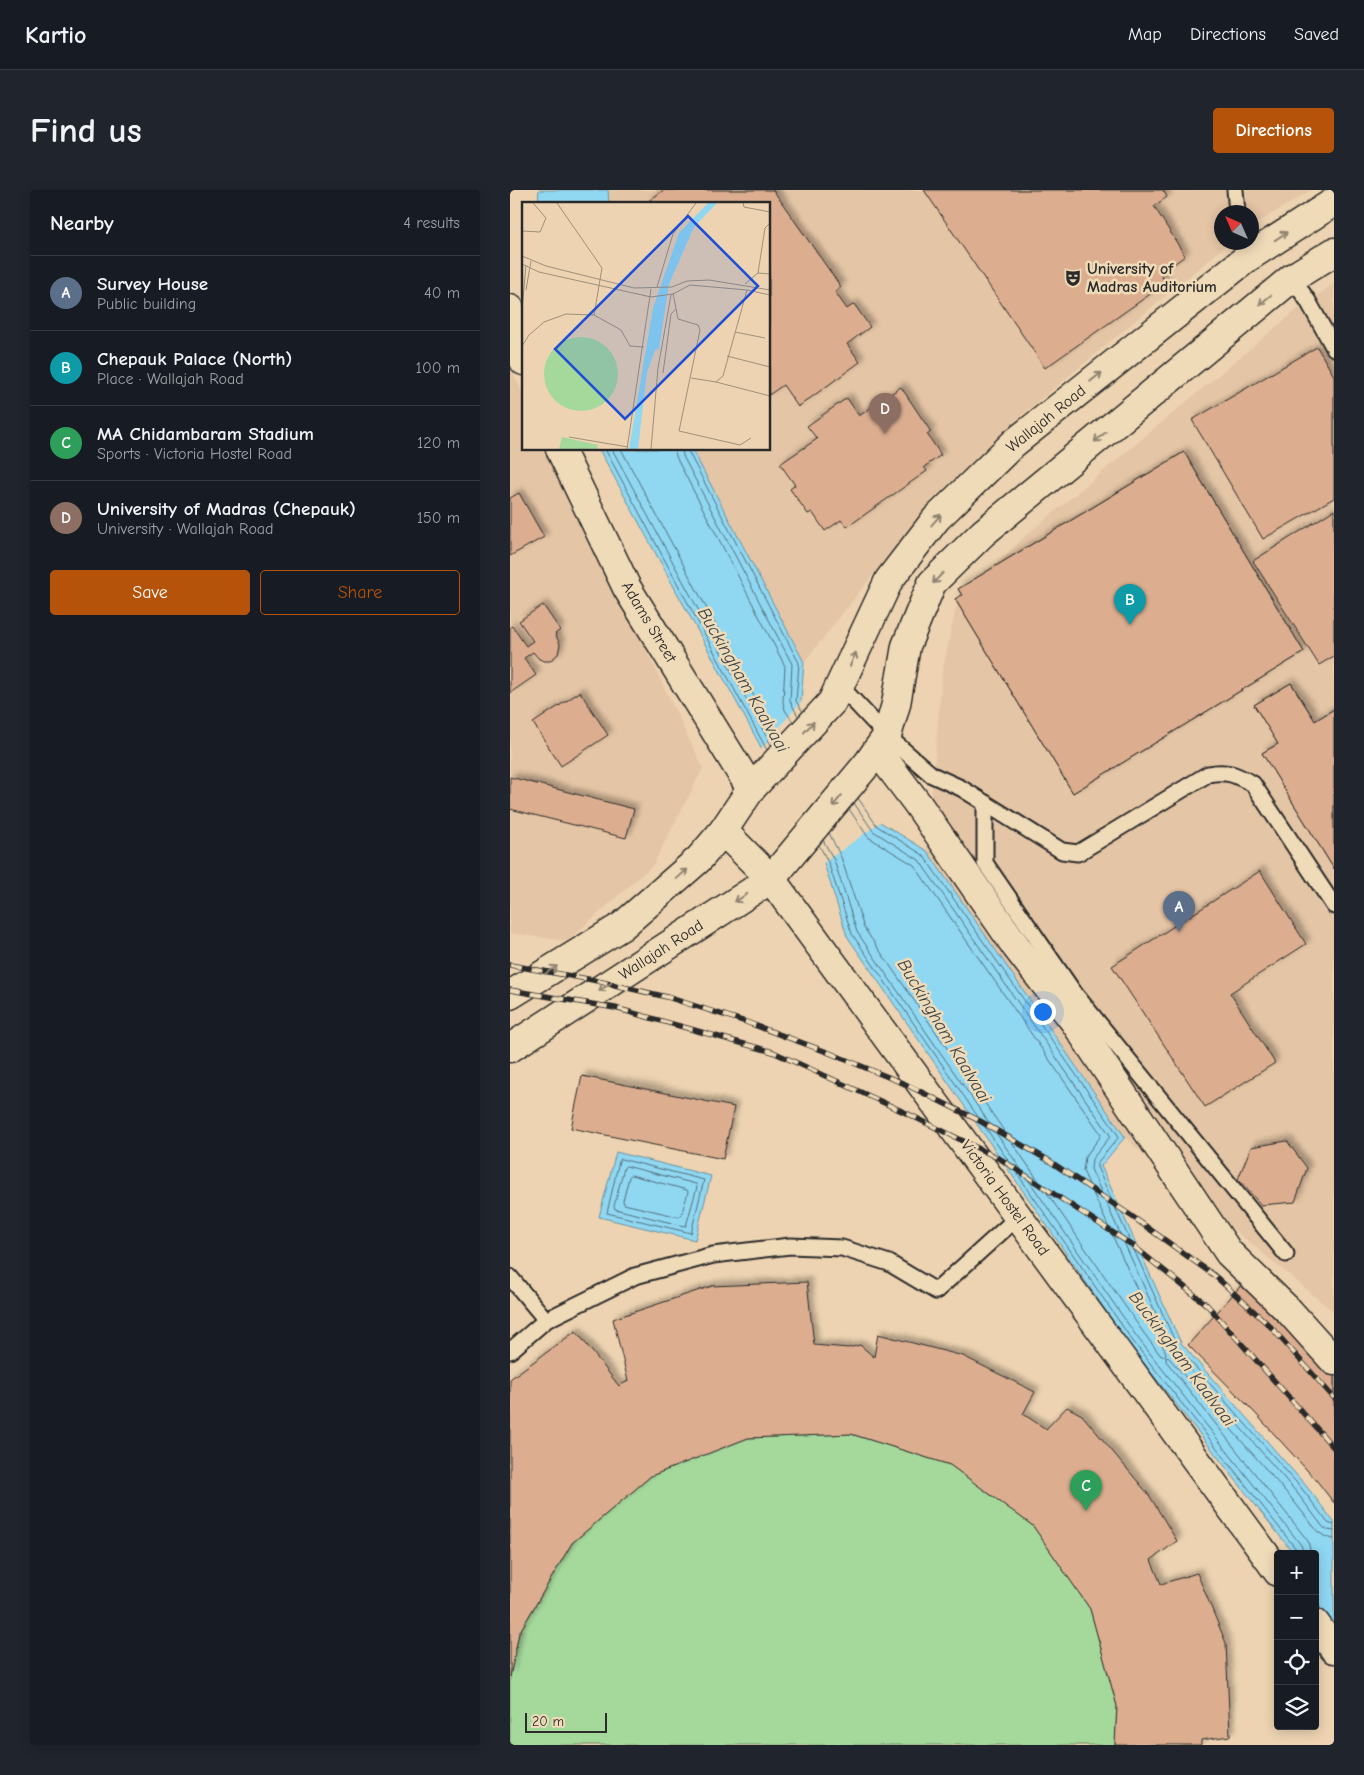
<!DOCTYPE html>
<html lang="en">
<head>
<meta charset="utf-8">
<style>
  :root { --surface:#171b24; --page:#20242c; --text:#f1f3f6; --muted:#9ea1a6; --line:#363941; --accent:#b45309 }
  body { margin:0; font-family:"Comic Neue",sans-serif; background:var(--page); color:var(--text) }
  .controls { position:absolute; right:15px; bottom:15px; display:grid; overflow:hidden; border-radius:5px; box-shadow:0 2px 12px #0003 }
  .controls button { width:45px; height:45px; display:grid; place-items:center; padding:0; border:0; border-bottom:1px solid var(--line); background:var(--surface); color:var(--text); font:25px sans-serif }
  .compass { position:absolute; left:704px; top:15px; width:45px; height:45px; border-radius:50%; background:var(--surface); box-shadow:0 2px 12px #0003; rotate:315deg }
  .scale { position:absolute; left:15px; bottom:12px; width:82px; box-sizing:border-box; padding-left:5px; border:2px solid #2b2b2b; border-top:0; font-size:14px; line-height:18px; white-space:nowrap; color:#2b2b2b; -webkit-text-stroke:4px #f0dbb9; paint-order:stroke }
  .you { position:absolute; left:532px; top:821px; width:18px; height:18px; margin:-12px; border:4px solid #fff; border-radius:50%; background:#1a73e8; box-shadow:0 0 0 8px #1a73e833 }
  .badge { display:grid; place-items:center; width:32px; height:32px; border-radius:50%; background:var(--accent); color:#fff; font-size:16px; font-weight:700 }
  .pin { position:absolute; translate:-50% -41px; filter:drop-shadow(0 1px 2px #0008) }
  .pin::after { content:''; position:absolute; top:26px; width:18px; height:15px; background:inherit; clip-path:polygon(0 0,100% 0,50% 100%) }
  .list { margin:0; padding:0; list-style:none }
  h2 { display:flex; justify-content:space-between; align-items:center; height:65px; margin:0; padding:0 20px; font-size:21px }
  h2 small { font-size:16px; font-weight:400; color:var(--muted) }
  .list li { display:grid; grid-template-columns:32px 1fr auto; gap:15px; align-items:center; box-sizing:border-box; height:75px; padding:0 20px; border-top:1px solid var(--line) }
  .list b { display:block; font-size:19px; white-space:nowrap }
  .list p { margin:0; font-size:16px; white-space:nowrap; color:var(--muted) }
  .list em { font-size:16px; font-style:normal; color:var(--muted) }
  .actions { display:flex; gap:10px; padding:15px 20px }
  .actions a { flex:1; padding:11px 0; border:1px solid var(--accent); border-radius:5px; text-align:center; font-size:18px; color:var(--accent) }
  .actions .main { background:var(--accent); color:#fff }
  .icon { flex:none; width:28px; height:28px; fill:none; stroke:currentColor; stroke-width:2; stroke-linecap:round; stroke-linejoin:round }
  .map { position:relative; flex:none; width:824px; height:1555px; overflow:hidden; border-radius:5px }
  header { display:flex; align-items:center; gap:30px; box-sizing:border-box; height:70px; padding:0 25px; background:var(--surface); border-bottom:1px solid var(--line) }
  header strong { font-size:24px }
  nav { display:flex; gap:28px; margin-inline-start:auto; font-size:18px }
  .intro { display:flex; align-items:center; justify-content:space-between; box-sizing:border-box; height:120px; padding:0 30px }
  h1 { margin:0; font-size:35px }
  .button { padding:12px 22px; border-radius:5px; background:var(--accent); color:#fff; font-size:18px; font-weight:700 }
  main { display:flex; gap:30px; padding:0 30px }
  aside { flex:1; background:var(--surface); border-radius:5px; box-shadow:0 2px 12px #0003 }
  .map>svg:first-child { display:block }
  .built { fill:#e4c5a5 }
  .green { fill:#a5d99c; stroke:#688264 }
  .water { fill:#90d7f2; stroke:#6892a2 }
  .pier { fill:#edd3b1 }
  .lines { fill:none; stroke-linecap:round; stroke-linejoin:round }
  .shore { stroke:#53707b; stroke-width:1 }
  .building { fill:#dcae8f; stroke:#2b2b2b; filter:url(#shadow) }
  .lane-casing { stroke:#2b2b2b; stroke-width:19 }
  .street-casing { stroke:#2b2b2b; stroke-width:31 }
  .secondary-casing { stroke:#2b2b2b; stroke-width:31 }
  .primary-casing { stroke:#2b2b2b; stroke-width:31 }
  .lane { stroke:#f0dbb9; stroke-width:15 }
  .street { stroke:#f0dbb9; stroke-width:28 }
  .secondary { stroke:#f0dbb9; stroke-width:28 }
  .primary { stroke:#f0dbb9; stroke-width:28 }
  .rail-casing { stroke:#2b2b2b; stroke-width:5.5 }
  .rail { stroke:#f0dbb9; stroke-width:4; stroke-dasharray:11; stroke-linecap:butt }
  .oneway { stroke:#8e8372 }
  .labels { text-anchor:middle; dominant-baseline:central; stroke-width:5; stroke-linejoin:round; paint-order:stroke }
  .poi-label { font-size:16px; font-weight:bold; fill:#2b2b2b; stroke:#f0dbb9; text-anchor:start }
  .street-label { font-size:16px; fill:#2b2b2b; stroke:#f0dbb9 }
  .water-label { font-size:18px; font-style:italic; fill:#3a4549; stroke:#f0dbb9 }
  .inset-road { fill:none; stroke:#9f907b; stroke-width:1 }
  .view { fill:#1d4ed8; fill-opacity:0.15; stroke:#1d4ed8; stroke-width:2.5 }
  .inset-edge { fill:none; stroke:#2b2b2b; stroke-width:2.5 }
</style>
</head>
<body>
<header>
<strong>Kartio</strong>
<nav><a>Map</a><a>Directions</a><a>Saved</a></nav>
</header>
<div class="intro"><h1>Find us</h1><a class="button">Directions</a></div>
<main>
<aside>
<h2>Nearby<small>4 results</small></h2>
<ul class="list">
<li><span class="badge" style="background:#5c6f8a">A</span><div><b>Survey House</b><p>Public building</p></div><em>40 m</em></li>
<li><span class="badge" style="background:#0f9aa8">B</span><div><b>Chepauk Palace (North)</b><p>Place · Wallajah Road</p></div><em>100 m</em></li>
<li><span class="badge" style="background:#2e9e5b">C</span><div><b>MA Chidambaram Stadium</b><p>Sports · Victoria Hostel Road</p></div><em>120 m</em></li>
<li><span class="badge" style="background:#8d6e63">D</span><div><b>University of Madras (Chepauk)</b><p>University · Wallajah Road</p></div><em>150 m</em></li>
</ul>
<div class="actions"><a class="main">Save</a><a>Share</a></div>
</aside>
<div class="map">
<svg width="824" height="1555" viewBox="0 0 824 1555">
  <defs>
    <filter id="shadow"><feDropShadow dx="4.5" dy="-4.5" stdDeviation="2.5" flood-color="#0004"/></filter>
  </defs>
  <rect width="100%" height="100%" fill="#edd3b1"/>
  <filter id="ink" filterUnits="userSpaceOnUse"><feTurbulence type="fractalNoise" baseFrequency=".02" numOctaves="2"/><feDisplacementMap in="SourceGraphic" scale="10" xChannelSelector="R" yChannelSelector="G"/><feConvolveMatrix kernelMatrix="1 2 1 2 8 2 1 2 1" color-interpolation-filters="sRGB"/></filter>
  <g filter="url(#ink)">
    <g class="built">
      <path d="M98,0H801L742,36V22H712V52L719,53L507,229L423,309L294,472L182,259H259V14H99Z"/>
      <path d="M824,94V1122L640,970L615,947L417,661L432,484L447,413L512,349L794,114Z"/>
      <path d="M0,177L14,206V259H39L193,578L143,675L57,751L0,743Z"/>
    </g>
    <path class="green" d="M341,1244L440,1275L523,1336L580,1419L607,1516L605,1555H0V1487L9,1443L62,1353L141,1286L238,1248Z"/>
    <g class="water">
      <path d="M29,0H98L99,14H28Z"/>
      <path d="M89,259H182L294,472L291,511L370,632L417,661L615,947L591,976L671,1153L797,1297L824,1332V1444C805,1419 805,1394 805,1364H784L618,1153L337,746L314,673Z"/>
      <path d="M106,962L201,986L185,1050L89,1027Z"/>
    </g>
    <path class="pier" d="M294,508L372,631L311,675L249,561Z"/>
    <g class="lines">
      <g class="shore">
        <path d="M95,259L257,560"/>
        <path d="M102,259L261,555"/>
        <path d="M111,259L267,549"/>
        <path d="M164,259L167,269L275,476L273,512L275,520L283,532"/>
        <path d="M172,259L173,266L282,474L280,511L288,526"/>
        <path d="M178,259L179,263L289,473L286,511L293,522"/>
        <path d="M348,608L367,636L413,665L608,945V948L587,973V977L667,1156L793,1300L818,1333L824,1335"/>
        <path d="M344,613L363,641L409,670L600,945V947L582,969L581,979L662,1159L788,1304L813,1337L818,1340L824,1341"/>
        <path d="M319,643L331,667L354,738L633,1142L651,1166H655L656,1163L573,981L575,967L590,947L591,944L404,675L358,647L339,619"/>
        <path d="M313,650L324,670L347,742L627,1147L791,1355L794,1364"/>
        <path d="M309,655L318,672L342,744L622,1150L786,1359L787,1364"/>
        <path d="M111,969L194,990L181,1043L97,1023L109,971Z"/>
        <path d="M116,976L186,994L187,997L176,1036H174L105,1019L104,1016L114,978Z"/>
        <path d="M121,985L177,1000L178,1002L171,1026L169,1027L114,1014L113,1011L119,987Z"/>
        <path d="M801,1364L798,1351L656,1171V1167L659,1168L782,1309L808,1342L816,1347L824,1349"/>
      </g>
    </g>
    <g class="building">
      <path d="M154,0H263L331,97L325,102L337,119L344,114L360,137L337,154L350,172L288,217L273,195L259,205V14H139L137,12Z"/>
      <path d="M414,0H653L657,7L644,16L675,66L650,84L656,93L535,178Z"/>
      <path d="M807,157L824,186V308L753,349L682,230Z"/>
      <path d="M391,197L421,242L417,244L431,265L414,277L417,281L337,337L331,330L315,341L302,322L298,324L280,299L285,295L270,274L307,249L297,236L337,208L349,226Z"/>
      <path d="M674,262L794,462L563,603L445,409L452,405L448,399Z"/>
      <path d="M674,262L794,462L563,603L445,409L452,405L448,399Z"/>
      <path d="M9,303L34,347L0,366V308Z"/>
      <path d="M824,320V466L809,475L743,371Z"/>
      <path d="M33,415L50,440L45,444L50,454L48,464L40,471H34L29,469L23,462L14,468L26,485L0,503V437L2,436L16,456L23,451L9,431Z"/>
      <path d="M781,493L805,531L824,519V679L752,563L768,554L744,515Z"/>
      <path d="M781,493L805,531L824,519V679L752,563L768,554L744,515Z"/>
      <path d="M70,502L98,545L51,576L23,533Z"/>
      <path d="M0,587L124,619L116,648L0,619Z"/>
      <path d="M750,681L796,754L720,803L765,873L695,917L602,776Z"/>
      <path d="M72,886L224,917L213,969L61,938Z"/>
      <path d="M777,951L797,978L785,1012L751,1015L728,989L741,957Z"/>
      <path d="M736,1090L824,1182V1313L807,1291L745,1223L678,1155Z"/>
      <path d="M297,1092L304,1155L338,1158L350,1155L364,1167L368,1144L453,1166L525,1202L513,1224L536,1239L557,1217L572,1225L639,1305L667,1351L641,1370L651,1394L687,1383L716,1453L720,1546L691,1550V1555H605L607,1516L580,1419L523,1336L440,1275L341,1244L238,1248L141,1286L62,1353L9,1443L0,1487V1189L66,1141L109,1196L118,1191L103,1129L202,1096Z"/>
    </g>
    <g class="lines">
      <g class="lane-casing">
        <g id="lane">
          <path d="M725,0L727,22"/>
          <path d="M782,88L798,111L824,158"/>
          <path d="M331,497L377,546L422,585L451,598L552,661L568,663L698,584C718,580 726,585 743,594L824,716"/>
          <path d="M475,613V673L565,804L776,1064"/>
          <path d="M0,1087L36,1130L0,1161"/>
          <path d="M36,1130L125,1086L203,1065L280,1056L332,1058L379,1073L426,1101L509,1026"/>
        </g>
      </g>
      <g class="street-casing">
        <g id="street">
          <path d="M0,119L14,171"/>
          <path d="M50,259L117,398L241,599"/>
          <path d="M213,641L261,689L768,1382"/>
          <path d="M805,1433L824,1459"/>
        </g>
      </g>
      <g class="secondary-casing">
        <g id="secondary">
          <path d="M0,805L112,736L189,669L213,641L241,599L322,512L379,390L426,329L504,253L737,68L824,12"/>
          <path d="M0,858L261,689L358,573L377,546L386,514L396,456L422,393L473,343L782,88L824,62"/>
        </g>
      </g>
      <g class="primary-casing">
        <path id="primary" d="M367,560L407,613L507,758L564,831L719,1063L780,1122L824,1171"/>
      </g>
      <use href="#lane" class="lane"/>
      <use href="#street" class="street"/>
      <use href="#secondary" class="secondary"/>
      <use href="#primary" class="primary"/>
      <g class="rail-casing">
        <g id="rail">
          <path d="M0,775L83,790L157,807L236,832L317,862L395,894L470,931L538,970L620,1025L705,1086L760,1136L824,1208"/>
          <path d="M0,800L105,818L263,862L394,922L492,970L622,1055L697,1115L824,1258"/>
        </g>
      </g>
      <use href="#rail" class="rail"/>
    </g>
    <defs><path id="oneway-shaft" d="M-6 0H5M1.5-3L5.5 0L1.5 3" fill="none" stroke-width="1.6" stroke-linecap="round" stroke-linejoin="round" transform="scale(1.25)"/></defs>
    <g class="oneway">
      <use href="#oneway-shaft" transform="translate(771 46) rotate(-33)"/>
      <use href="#oneway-shaft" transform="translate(755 110) rotate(140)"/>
      <use href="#oneway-shaft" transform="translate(586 187) rotate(-38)"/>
      <use href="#oneway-shaft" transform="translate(590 247) rotate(140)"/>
      <use href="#oneway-shaft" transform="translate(426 330) rotate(-49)"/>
      <use href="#oneway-shaft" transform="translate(428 388) rotate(134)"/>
      <use href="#oneway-shaft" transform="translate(343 469) rotate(-66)"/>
      <use href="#oneway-shaft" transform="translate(299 537) rotate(-47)"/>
      <use href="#oneway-shaft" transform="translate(327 611) rotate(130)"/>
      <use href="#oneway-shaft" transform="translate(172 684) rotate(-41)"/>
      <use href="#oneway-shaft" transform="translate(231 708) rotate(147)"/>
      <use href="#oneway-shaft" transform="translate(41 780) rotate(-32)"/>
      <use href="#oneway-shaft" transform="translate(95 797) rotate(147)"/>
    </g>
  </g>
  <defs>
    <g id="theatre-bare" transform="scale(1.35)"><path d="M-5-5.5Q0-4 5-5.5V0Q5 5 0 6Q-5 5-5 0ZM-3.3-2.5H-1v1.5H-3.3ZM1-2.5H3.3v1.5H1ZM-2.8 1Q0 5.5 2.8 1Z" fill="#2b2b2b" stroke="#f0dbb9" stroke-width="2.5" paint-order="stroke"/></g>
  </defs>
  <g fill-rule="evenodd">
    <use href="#theatre-bare" x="563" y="88"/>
  </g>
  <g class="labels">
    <g class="poi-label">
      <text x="577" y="79">University of<tspan x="577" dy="18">Madras Auditorium</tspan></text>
    </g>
    <g class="street-label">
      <text transform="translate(536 229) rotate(-39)">Wallajah Road</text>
      <text transform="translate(139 432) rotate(59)">Adams Street</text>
      <text transform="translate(151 760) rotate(-33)">Wallajah Road</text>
      <text transform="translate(495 1008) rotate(54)">Victoria Hostel Road</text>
    </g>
    <g class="water-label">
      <text transform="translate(233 490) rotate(60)">Buckingham Kaalvaai</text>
      <text transform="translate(434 841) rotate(59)">Buckingham Kaalvaai</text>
      <text transform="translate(672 1169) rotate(53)">Buckingham Kaalvaai</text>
    </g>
  </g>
  <g transform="translate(12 12)">
    <rect width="248" height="248" fill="#edd3b1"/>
    <path d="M22 172a37 37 0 1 1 74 0a37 37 0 1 1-74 0ZM40,235L76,243L75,247H37Z" fill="#a5d99c"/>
    <path d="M186,1H195L172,25L147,82L137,147L133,148L125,170L116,247H107L131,106L157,31Z" fill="#90d7f2"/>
    <path class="inset-road" d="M221,1L222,5L248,10M0,29L18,30L24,16L11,1M0,54L24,64L112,86L150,85L165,79L187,78L248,88M0,62L17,70L129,95L151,92L168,83L225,88L248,93M236,71L243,26L248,21M223,82L236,71L248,72M135,85L151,32L174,1M4,88L9,59M151,91L156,117L176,123L178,128L157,229L218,243L229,236M0,108L4,63M72,113L99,128L108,144L122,145M213,130L243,136M0,144L7,133L22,120L44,112L72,113L80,66L35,1M205,154L248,165M141,171L149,112L154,107M169,176L194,180L201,174L225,88M194,180L248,194M47,235L106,245M105,247L129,87M129,247L136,166L149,93"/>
    <path class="view" d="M166,14L236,84L103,217L33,147Z"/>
    <rect width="248" height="248" class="inset-edge"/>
  </g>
</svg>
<div class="controls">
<button>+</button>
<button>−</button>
<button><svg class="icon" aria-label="locate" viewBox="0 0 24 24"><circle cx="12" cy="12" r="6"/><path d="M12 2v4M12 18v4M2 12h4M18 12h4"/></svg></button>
<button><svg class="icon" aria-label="layers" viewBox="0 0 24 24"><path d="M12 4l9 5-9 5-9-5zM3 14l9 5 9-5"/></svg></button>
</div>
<svg class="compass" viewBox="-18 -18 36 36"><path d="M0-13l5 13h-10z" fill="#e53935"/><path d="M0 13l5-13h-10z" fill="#9ea1a6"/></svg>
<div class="scale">20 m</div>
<div class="you"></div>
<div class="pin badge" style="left:669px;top:742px;background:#5c6f8a">A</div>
<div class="pin badge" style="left:620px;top:435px;background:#0f9aa8">B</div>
<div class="pin badge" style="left:576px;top:1321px;background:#2e9e5b">C</div>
<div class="pin badge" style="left:375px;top:244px;background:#8d6e63">D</div>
</div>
</main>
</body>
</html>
